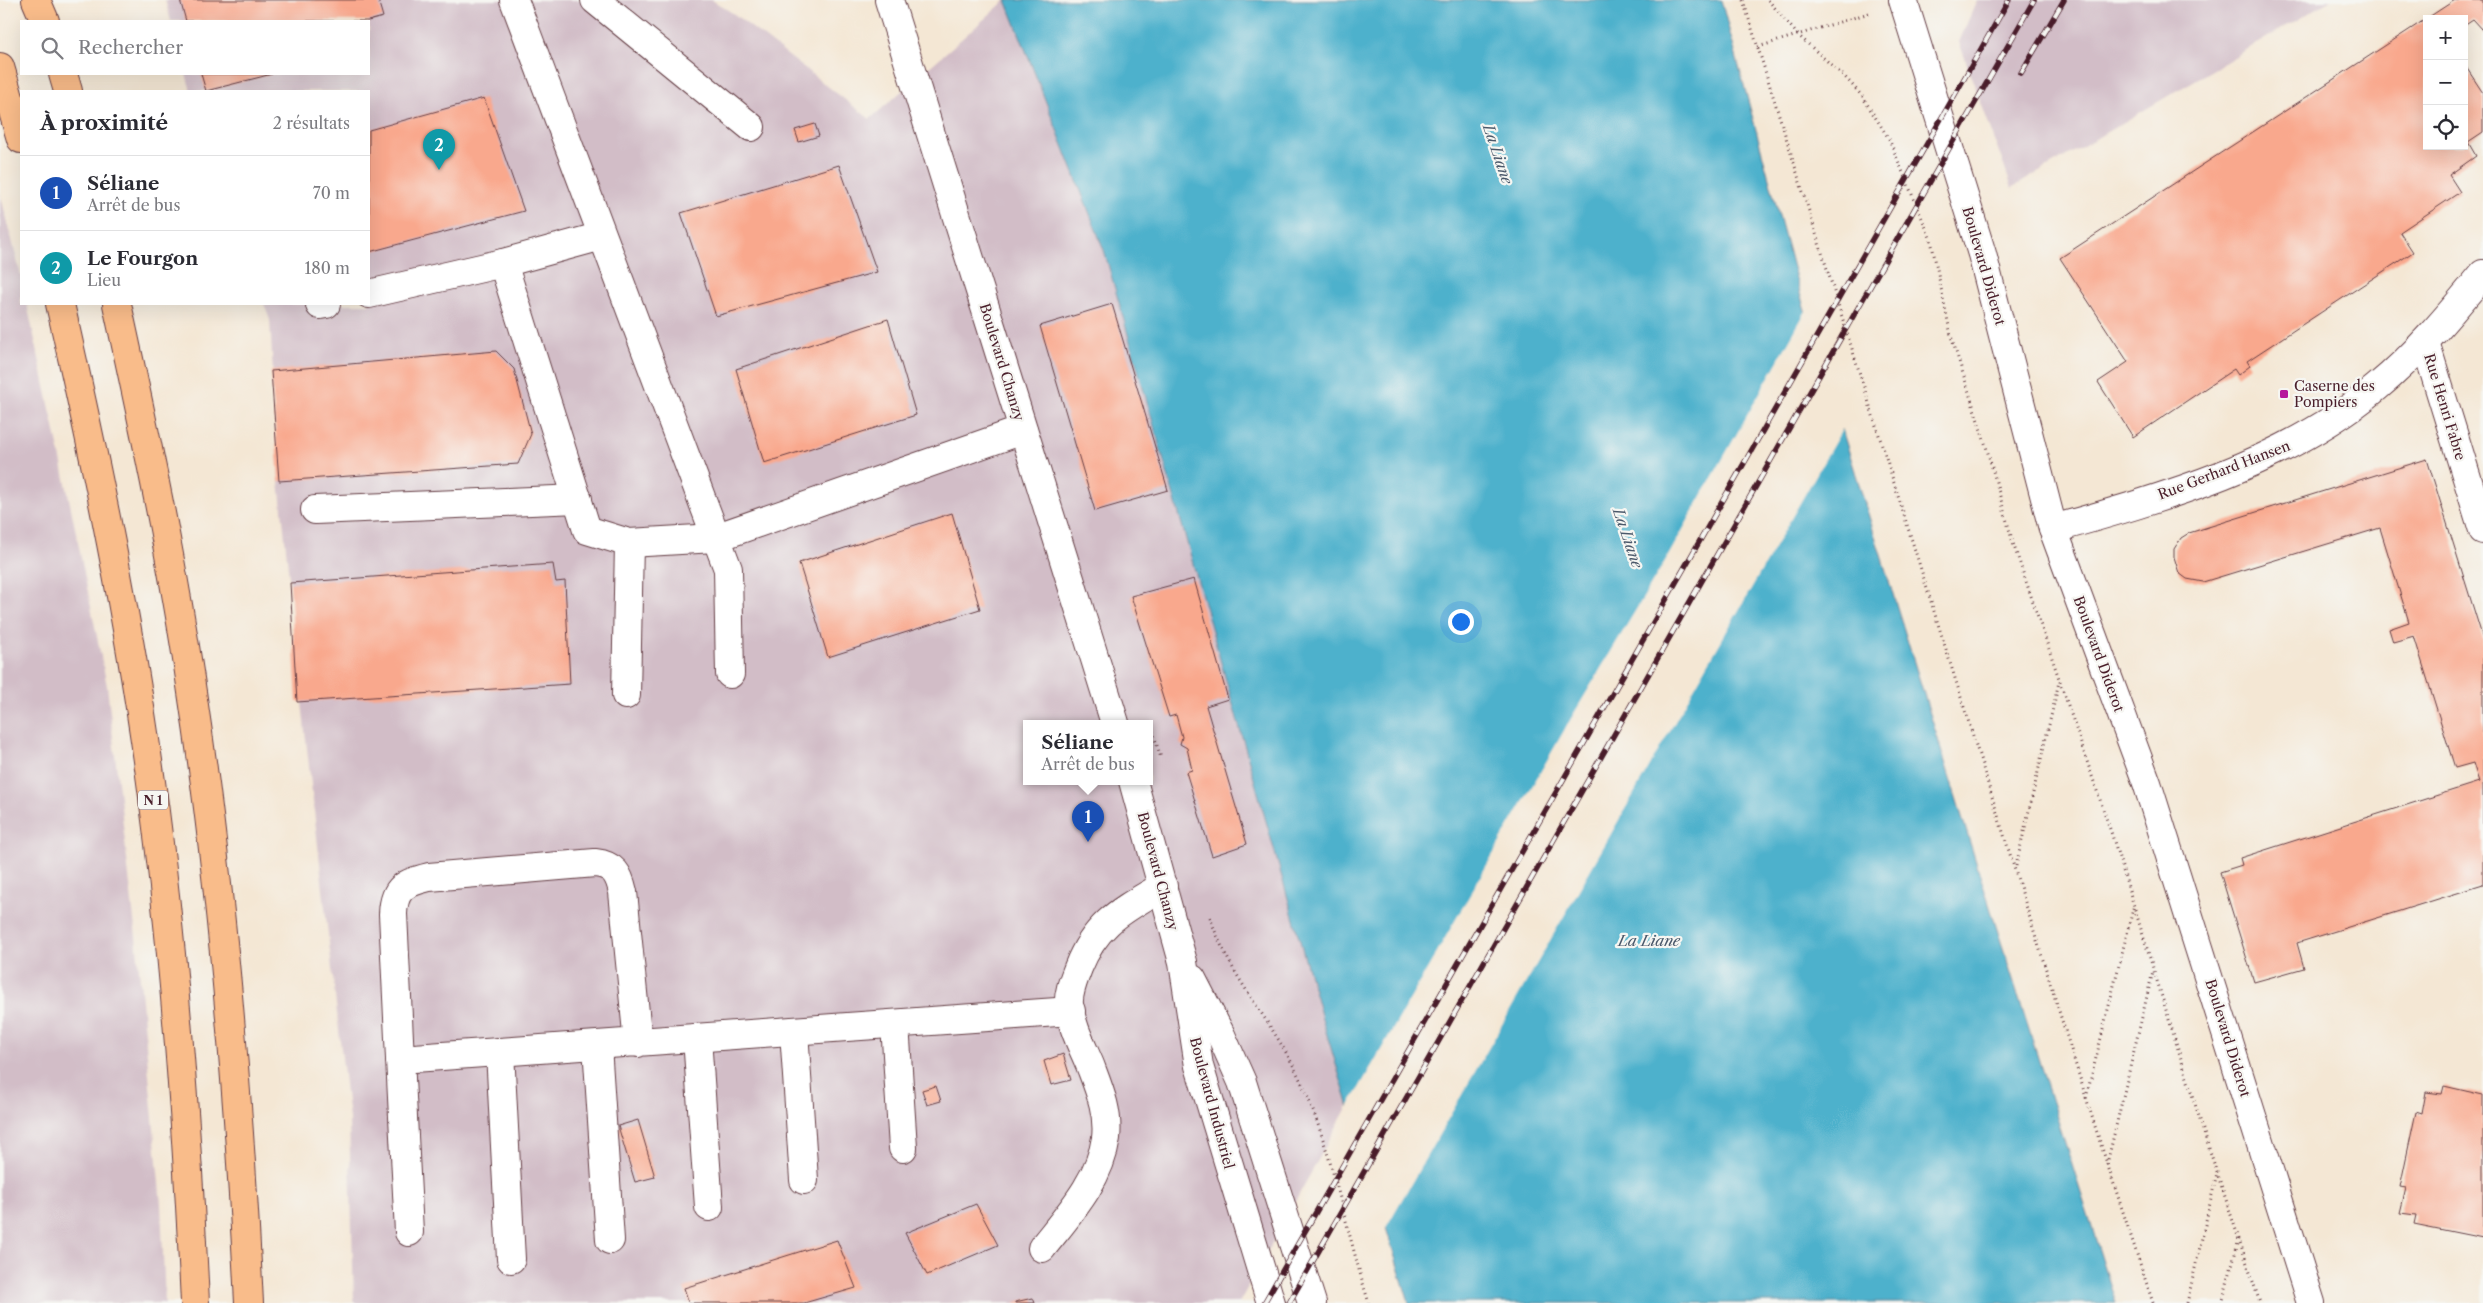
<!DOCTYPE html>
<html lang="fr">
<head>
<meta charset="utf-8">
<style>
  :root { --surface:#fff; --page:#f2f2f3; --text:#2b2b33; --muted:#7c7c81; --line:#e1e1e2; --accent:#1a73e8 }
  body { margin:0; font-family:"Libre Caslon Text",serif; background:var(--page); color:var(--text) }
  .controls { position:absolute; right:15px; top:15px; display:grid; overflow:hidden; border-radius:0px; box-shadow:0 5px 20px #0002 }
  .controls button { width:45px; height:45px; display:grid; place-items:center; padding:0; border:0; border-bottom:1px solid var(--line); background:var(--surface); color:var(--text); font:25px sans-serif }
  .you { position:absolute; left:1460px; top:621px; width:18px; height:18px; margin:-12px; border:4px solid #fff; border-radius:50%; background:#1a73e8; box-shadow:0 0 0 8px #1a73e833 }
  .badge { display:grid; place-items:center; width:32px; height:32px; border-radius:50%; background:var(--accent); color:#fff; font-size:16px; font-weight:700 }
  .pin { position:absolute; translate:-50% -41px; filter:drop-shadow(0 1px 2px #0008) }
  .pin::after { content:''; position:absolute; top:26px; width:18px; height:15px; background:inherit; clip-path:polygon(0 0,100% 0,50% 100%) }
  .popup { position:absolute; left:1023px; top:720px; width:130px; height:65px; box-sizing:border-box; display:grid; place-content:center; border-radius:0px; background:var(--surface); filter:drop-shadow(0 1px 4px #0005); font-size:16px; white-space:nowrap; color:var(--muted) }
  .popup b { font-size:19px; color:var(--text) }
  .popup::after { content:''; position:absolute; left:50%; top:100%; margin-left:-10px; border:10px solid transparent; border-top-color:var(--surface) }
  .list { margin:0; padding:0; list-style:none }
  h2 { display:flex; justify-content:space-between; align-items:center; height:65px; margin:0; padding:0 20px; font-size:21px }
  h2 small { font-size:16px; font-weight:400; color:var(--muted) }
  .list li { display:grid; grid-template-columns:32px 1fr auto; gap:15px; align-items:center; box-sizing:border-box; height:75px; padding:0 20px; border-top:1px solid var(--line) }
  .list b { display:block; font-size:19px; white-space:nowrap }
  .list p { margin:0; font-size:16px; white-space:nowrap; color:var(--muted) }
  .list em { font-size:16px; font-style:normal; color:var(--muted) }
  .icon { flex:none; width:28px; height:28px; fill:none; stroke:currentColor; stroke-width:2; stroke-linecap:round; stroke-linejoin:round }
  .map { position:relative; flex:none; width:2483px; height:1303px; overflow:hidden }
  .search { position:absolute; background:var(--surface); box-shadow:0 5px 20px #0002; left:20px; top:20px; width:350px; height:55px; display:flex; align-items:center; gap:12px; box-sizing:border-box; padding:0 18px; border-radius:0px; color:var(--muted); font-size:19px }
  .panel { position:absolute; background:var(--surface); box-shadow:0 5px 20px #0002; left:20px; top:90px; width:350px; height:215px; border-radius:0px }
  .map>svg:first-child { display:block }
  .industrial { fill:#d2bdc7; fill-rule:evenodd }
  .water { fill:#4db1cc; stroke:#4c687c }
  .pier { fill:#f4e7d4 }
  .building { fill:#f9a88d }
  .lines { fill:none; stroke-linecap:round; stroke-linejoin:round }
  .minor-casing { stroke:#643d44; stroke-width:30 }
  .highway-casing { stroke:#643d44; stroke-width:30 }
  .path { stroke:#643d44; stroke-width:3; stroke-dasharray:1 4; stroke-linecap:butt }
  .minor { stroke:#fff; stroke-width:28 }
  .highway { stroke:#f9bc8a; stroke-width:28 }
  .rail-casing { stroke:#4a1f2b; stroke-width:5.5 }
  .rail { stroke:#f6f6f2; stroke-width:4; stroke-dasharray:11; stroke-linecap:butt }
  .poi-dot { fill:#b5179e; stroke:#f6f6f2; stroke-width:2 }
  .labels { text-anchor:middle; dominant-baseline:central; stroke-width:4.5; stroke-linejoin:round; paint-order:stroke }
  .shield { fill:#f6f6f2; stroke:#7e6067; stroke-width:1 }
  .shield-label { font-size:12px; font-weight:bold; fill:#4a1f2b }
  .street-label { font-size:14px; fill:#4a1f2b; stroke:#f6f6f2 }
  .poi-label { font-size:14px; fill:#4a1f2b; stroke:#f6f6f2; text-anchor:start }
  .water-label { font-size:15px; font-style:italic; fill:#4b596b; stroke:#f6f6f2 }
</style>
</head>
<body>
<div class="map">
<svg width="2483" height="1303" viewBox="0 0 2483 1303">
  <rect width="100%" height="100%" fill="#f6f6f2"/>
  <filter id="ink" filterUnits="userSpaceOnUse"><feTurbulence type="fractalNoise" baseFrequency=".02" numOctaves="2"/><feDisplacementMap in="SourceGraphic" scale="10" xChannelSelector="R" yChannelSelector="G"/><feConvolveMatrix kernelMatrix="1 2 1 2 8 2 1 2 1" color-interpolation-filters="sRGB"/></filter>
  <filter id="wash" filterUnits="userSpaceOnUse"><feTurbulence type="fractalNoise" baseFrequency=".0096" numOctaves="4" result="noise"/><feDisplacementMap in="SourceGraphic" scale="20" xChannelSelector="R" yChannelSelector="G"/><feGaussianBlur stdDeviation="1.12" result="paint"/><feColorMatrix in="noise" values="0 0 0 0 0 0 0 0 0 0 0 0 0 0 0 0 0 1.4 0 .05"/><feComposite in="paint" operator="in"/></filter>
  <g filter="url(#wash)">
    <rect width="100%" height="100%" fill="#f4e7d4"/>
    <g class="industrial">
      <path d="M165,0H712L734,14L870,119L1006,0L1104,250L1323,1022L1348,1106L1239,1303H354L349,1119L305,731L279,481L270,320L264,304H369V91H191L186,74H369V21H171ZM1027,723H1149V781H1027Z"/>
      <path d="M1977,0H2331L2012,188L1959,42Z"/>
      <path d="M0,193L21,276V304H27L61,459L107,686L136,937L161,1204L165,1303H0Z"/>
    </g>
    <path class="water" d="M1006,0H1721L1801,297L1989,904L2116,1303H1409L1323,1022L1104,250Z"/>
    <path class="pier" d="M1807,309L1844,426L1384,1231L1347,1109L1573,715L1668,556Z"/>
    <g id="blocks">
      <g class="building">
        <path d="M180,0H378L383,17L368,21H186Z"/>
        <path d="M2455,0H2483V30L2473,19L2464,25V19H2427V146H2464V64L2483,93V132L2468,142L2476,156L2449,175L2460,192L2400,232L2413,252L2247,361L2250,366L2238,375L2234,369L2133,437L2098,382L2128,362L2060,258Z"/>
        <path d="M201,74H272L206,91Z"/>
        <path d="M484,98L524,211L369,252V130Z"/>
        <path d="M815,124L819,136L799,142L795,130Z"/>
        <path d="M839,165L877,272L716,316L681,213Z"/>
        <path d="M1112,304L1168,490L1095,511L1040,326Z"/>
        <path d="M888,319L916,415L764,463L736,369Z"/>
        <path d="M496,351L514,369L531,434L518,464L279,481L271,371Z"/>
        <path d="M2427,459L2483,639V885L2297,943L2304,968L2254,982L2220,872L2242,865L2240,858L2479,782L2473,763L2455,768L2414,636L2393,642L2389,629L2409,622L2380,528L2203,582L2187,579L2179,573L2174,557V549L2181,538L2189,533Z"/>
        <path d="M952,513L980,609L828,657L799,563Z"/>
        <path d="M553,564L556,582L565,581L570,684L297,702L290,583Z"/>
        <path d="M1194,579L1228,699L1206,706L1247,844L1212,856L1186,772L1192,770L1187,748L1180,744L1182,737L1176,715L1169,717L1131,596Z"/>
        <path d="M1063,1054L1071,1080L1051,1085L1044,1061Z"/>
        <path d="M936,1086L941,1101L927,1105L922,1090Z"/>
        <path d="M2444,1086L2483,1095V1238L2414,1224L2416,1215L2400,1213L2406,1188L2400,1187L2416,1112L2422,1114L2426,1092L2442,1094Z"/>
        <path d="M638,1120L655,1177L635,1182L618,1126Z"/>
        <path d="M976,1204L998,1245L927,1275L905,1233Z"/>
        <path d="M837,1240L856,1288L804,1303H689L684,1288Z"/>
        <path d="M1033,1298L1035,1303H1015V1302Z"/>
      </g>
    </g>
  </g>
  <g filter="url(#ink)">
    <use href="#blocks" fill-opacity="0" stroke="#643d44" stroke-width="1"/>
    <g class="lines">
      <g class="minor-casing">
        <g id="minor">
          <path d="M514,0L728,569L730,674"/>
          <path d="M595,0L751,127"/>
          <path d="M889,0L1115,723"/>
          <path d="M1903,0L1982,254L2053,529L2147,783L2311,1303"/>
          <path d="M503,263L602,236"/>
          <path d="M369,294L503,263L587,530L629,543L715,538L1023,430"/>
          <path d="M320,305L326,304"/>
          <path d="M2425,342L2483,530"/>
          <path d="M315,510L578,499"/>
          <path d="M2053,529C2164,498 2288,462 2377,387C2417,354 2450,314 2483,274"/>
          <path d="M626,695L629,543"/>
          <path d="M1133,781L1183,962L1199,1066L1271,1303"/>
          <path d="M1192,979L1221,1035L1242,1082L1312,1303"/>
          <path d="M895,1024L903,1148"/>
          <path d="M794,1031L804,1180"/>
          <path d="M697,1038L709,1207"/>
          <path d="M638,1043L623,892C619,874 614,865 595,863L429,877C405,883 394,887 393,914L400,1059L1071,1011"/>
          <path d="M597,1046L610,1240"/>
          <path d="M500,1052L511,1259"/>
          <path d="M400,1059L409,1232"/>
          <path d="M1042,1248C1068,1215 1100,1181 1106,1138C1109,1112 1099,1089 1090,1065C1082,1046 1071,1025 1069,1004C1068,992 1074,979 1078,968C1096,922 1123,910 1163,886"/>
        </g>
      </g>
      <g class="highway-casing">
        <g id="highway">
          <path d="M36,0L45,21"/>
          <path d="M0,67L21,139"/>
          <path d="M63,74L68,91"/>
          <path d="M60,304C96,462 129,621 151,782C175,955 187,1129 195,1303"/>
          <path d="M117,304C145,432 173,562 192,692C223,895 239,1099 249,1303"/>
        </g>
      </g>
      <g class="path">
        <path d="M1743,0L2099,1139L2153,1303"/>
        <path d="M1768,0L1798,35L1845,77L1862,96L1889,139L1931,240L1951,336L1986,446L2013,543L2112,835L2204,1133L2260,1303"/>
        <path d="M1758,47L1869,13"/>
        <path d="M1151,726L1161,758"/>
        <path d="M2016,866L2059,682"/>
        <path d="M1210,917C1230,978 1271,1019 1298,1075C1332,1147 1345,1228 1369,1303"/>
        <path d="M2086,1098L2134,905"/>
        <path d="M2107,1164L2153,971"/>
        <path d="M2187,1303L2217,1173"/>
        <path d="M2222,1303L2239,1239"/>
      </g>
      <use href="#minor" class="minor"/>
      <use href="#highway" class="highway"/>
      <g class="rail-casing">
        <g id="rail">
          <path d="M2021,73L2064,0"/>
          <path d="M1264,1303L2009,0"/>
          <path d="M1289,1303L2034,0"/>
        </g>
      </g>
      <use href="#rail" class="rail"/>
    </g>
  </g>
  <rect class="poi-dot" x="2279" y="389" width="10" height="10" rx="2.5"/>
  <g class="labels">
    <rect class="shield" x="138" y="790.5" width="30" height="19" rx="4"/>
    <g class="shield-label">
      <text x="153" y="800">N 1</text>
    </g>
    <g class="street-label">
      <text transform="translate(1984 266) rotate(74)">Boulevard Diderot</text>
      <text transform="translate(1002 362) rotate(73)">Boulevard Chanzy</text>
      <text transform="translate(2445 407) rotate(73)">Rue Henri Fabre</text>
      <text transform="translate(2224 470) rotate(-21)">Rue Gerhard Hansen</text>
      <text transform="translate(2099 654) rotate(70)">Boulevard Diderot</text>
      <text transform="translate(1158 871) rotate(75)">Boulevard Chanzy</text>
      <text transform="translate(2228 1038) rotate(73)">Boulevard Diderot</text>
      <text transform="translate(1212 1103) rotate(75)">Boulevard Industriel</text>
    </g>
    <g class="poi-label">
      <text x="2294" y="386">Caserne des<tspan x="2294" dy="16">Pompiers</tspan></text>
    </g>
    <g class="water-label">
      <text transform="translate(1498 154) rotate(71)">La Liane</text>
      <text transform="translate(1628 538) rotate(71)">La Liane</text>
      <text x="1649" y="940">La Liane</text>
    </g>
  </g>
</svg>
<div class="controls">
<button>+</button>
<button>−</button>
<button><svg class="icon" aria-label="locate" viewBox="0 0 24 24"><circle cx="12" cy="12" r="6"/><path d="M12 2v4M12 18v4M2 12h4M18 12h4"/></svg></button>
</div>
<div class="you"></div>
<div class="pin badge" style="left:1088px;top:842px;background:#1a4fb4">1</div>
<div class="popup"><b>Séliane</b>Arrêt de bus</div>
<div class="pin badge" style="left:439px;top:170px;background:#0f9aa8">2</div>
<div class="search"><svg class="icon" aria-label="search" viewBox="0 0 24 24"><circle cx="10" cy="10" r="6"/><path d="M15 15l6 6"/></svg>Rechercher</div>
<section class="panel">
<h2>À proximité<small>2 résultats</small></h2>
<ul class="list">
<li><span class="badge" style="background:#1a4fb4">1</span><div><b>Séliane</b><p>Arrêt de bus</p></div><em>70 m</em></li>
<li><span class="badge" style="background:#0f9aa8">2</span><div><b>Le Fourgon</b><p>Lieu</p></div><em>180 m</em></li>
</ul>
</section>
</div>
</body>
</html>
